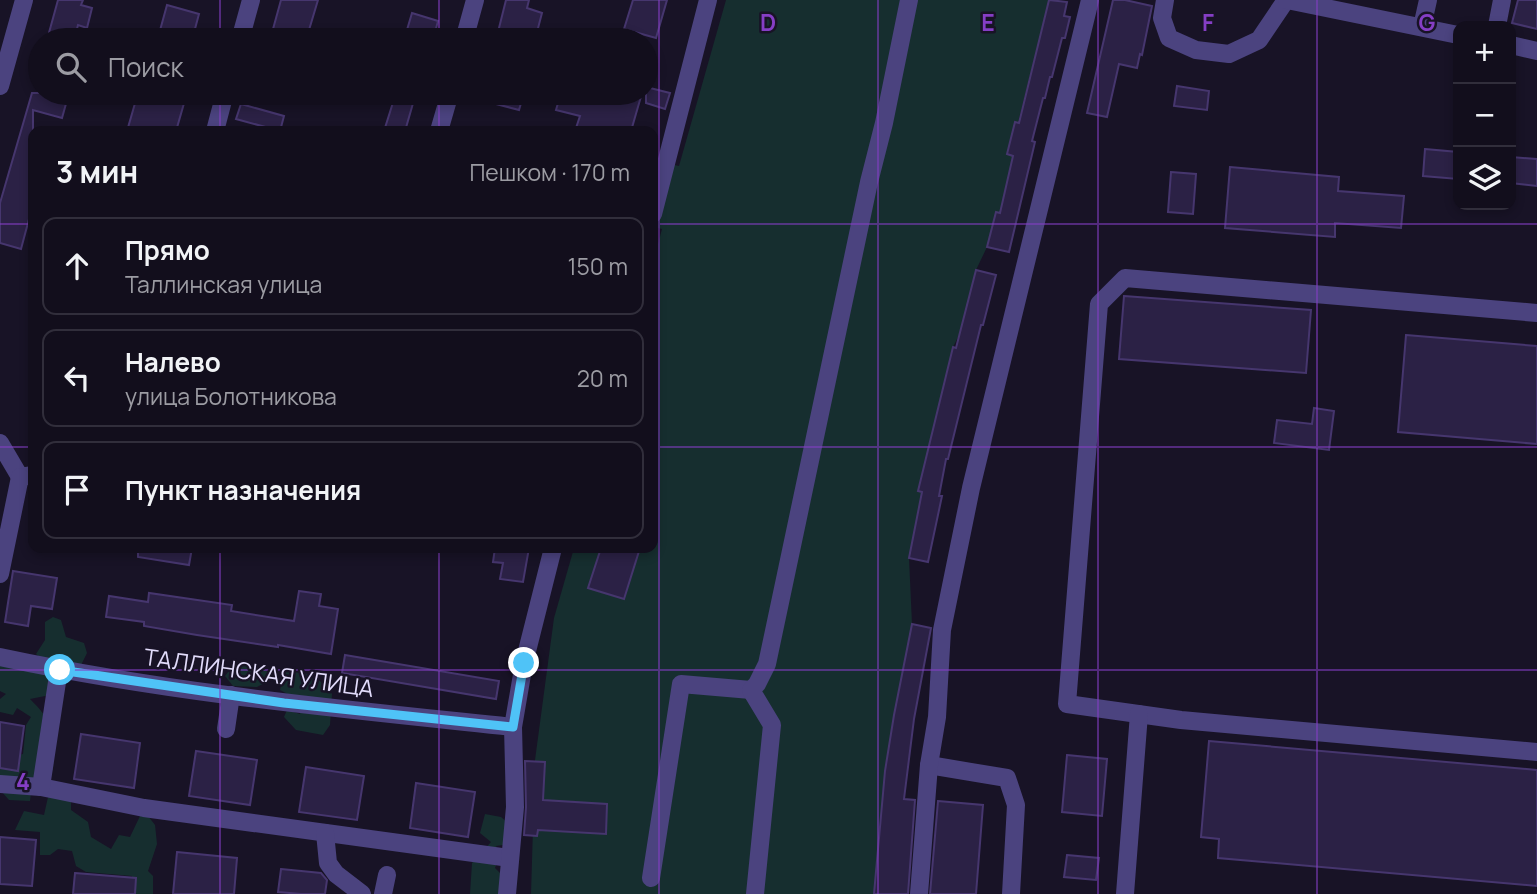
<!DOCTYPE html>
<html lang="ru">
<head>
<meta charset="utf-8">
<style>
  :root { --surface:#120e1c; --page:#1b1725; --text:#f1f3f6; --muted:#9c9ca3; --line:#312e3b }
  body { margin:0; font-family:Manrope,sans-serif; background:var(--page); color:var(--text) }
  .controls { position:absolute; right:21px; top:21px; display:grid; overflow:hidden; border-radius:14px; box-shadow:0 4px 10px #0003 }
  .controls button { width:63px; height:63px; display:grid; place-items:center; padding:0; border:0; border-bottom:2px solid var(--line); background:var(--surface); color:var(--text); font:35px sans-serif }
  .stop { position:absolute; width:21px; height:21px; margin:-16px; border:5px solid #4fc3f7; border-radius:50%; background:#fff }
  .stop.end { background:#4fc3f7; border-color:#fff; box-shadow:0 2px 7px #0008 }
  .list { margin:0; padding:0; list-style:none }
  h2 { display:flex; justify-content:space-between; align-items:center; height:91px; margin:0; padding:0 28px; font-size:30px }
  h2 small { font-size:23px; font-weight:400; color:var(--muted) }
  .list li { display:grid; grid-template-columns:46px 1fr auto; gap:21px; align-items:center; box-sizing:border-box; height:98px; margin:0 14px 14px; padding:0 14px; border:2px solid var(--line); border-radius:14px }
  .list b { display:block; font-size:26px; white-space:nowrap }
  .list p { margin:0; font-size:23px; white-space:nowrap; color:var(--muted) }
  .list em { font-size:23px; font-style:normal; color:var(--muted) }
  .icon { flex:none; width:38px; height:38px; fill:none; stroke:currentColor; stroke-width:2; stroke-linecap:round; stroke-linejoin:round }
  .map { position:relative; flex:none; width:1537px; height:894px; overflow:hidden }
  .search { position:absolute; background:var(--surface); box-shadow:0 4px 10px #0003; left:28px; top:28px; width:630px; height:77px; display:flex; align-items:center; gap:18px; box-sizing:border-box; padding:0 24px; border-radius:38px; color:var(--muted); font-size:26px }
  .panel { position:absolute; background:var(--surface); box-shadow:0 4px 10px #0003; left:28px; top:126px; width:630px; height:427px; border-radius:14px }
  .map>svg:first-child { display:block }
  .green { fill:#162e2f }
  .building { fill:#2b2145; stroke:#46366e; stroke-width:2 }
  .lines { fill:none; stroke-linecap:round; stroke-linejoin:round }
  .minor { stroke:#4b437f; stroke-width:18 }
  .route { stroke:#4fc3f7; stroke-width:9 }
  .grid { fill:none; stroke:#853ec5; stroke-width:2; stroke-opacity:0.55 }
  .labels { text-anchor:middle; dominant-baseline:central; stroke-width:5; stroke-linejoin:round; paint-order:stroke }
  .street-label { font-size:23px; fill:#e2dcfb; stroke:#181326 }
  .grid-label { font-size:23px; text-anchor:middle; font-weight:bold; fill:#853ec5; stroke:#181326; stroke-width:5; stroke-linejoin:round; paint-order:stroke }
</style>
</head>
<body>
<div class="map">
<svg width="1537" height="894" viewBox="0 0 1537 894">
  <rect width="100%" height="100%" fill="#181326"/>
  <g class="green">
    <path d="M726,0H1049L1018,123L1015,122L1007,154L1013,156L1000,213L996,212L987,247L976,270L959,335L953,347L918,491L922,492L909,558L912,624L894,715L874,894H531L535,760L554,618L574,548H653V263L662,229L653,227V206L670,164L679,166Z"/>
    <path d="M53,617L61,620L66,637L84,643L87,653L81,665L50,695L30,699C57,726 54,733 53,770L32,782L30,801L9,800L2,792L0,791V760L23,754L26,725L31,717L17,708L13,715L0,712V699L6,694L0,691V650L47,663L36,654L45,640V622Z"/>
    <path d="M236,662L256,665L270,673L272,679L257,687L233,686L225,676Z"/>
    <path d="M284,672C309,672 317,675 332,694L330,725L323,735L296,730L284,717L287,710L300,714L301,701L280,690Z"/>
    <path d="M48,797L71,800V810L88,822L91,837L111,849L119,835L130,837L140,816H148L155,825L157,844L148,871L153,876V894H132V876L86,872L76,866L72,851L58,849L50,855H40V832L15,830L24,811L44,815Z"/>
    <path d="M485,814L501,817L509,824L503,845L496,846L500,853L495,868L502,875L501,894H470L472,863L491,842L480,833Z"/>
  </g>
  <g class="building">
    <path d="M58,0H83L81,5L92,8L87,28L78,25L74,40H47Z"/>
    <path d="M281,0H318L306,40H270Z"/>
    <path d="M506,0H529L527,8L542,13L537,32L533,31L530,40H496Z"/>
    <path d="M633,0H667L656,38L624,29Z"/>
    <path d="M1049,0L1067,2L1064,16L1070,17L1065,38H1062L1052,77H1050L1045,98H1043L1032,141L1035,142L1009,252L987,247L996,212L1000,213L1013,156L1007,154L1015,122L1019,123Z"/>
    <path d="M1113,0H1125L1152,6L1142,55L1140,54L1137,68L1119,64L1107,117L1087,113Z"/>
    <path d="M1518,0H1537V29L1512,23Z"/>
    <path d="M167,5L199,14L192,40H183L159,34Z"/>
    <path d="M412,13L438,21L433,40H404Z"/>
    <path d="M1177,86L1209,91L1207,110L1174,106Z"/>
    <path d="M646,87L670,93L665,109L646,103Z"/>
    <path d="M32,93H69L62,118L33,110V204L21,249L0,243V203Z"/>
    <path d="M138,93H187L176,131H127Z"/>
    <path d="M396,93H416L405,131H384Z"/>
    <path d="M474,93H524L519,110L473,98Z"/>
    <path d="M561,93H642L631,131H575L580,116L556,110Z"/>
    <path d="M241,104L284,116L280,131L236,119Z"/>
    <path d="M1425,149L1458,152V179L1423,176Z"/>
    <path d="M1511,157L1537,159V186L1511,183Z"/>
    <path d="M1230,167L1339,177L1338,191L1404,196L1401,228L1335,223V237L1225,228Z"/>
    <path d="M1171,172L1196,174L1193,214L1168,212Z"/>
    <path d="M976,270L996,275L983,325H981L948,459H946L939,496H942L928,562L909,558L922,492L918,491L953,347L956,348Z"/>
    <path d="M1124,296L1311,310L1306,373L1119,359Z"/>
    <path d="M1406,335L1537,346V444L1398,432Z"/>
    <path d="M1314,408L1334,411L1329,450L1274,443L1277,420L1312,424Z"/>
    <path d="M138,548H192L189,565L138,557Z"/>
    <path d="M495,548H529L523,582L500,579L503,563L493,562Z"/>
    <path d="M601,548H640L624,599L588,588Z"/>
    <path d="M13,571L57,578L52,609L31,606L28,626L5,622Z"/>
    <path d="M299,591L321,594L319,606L338,609L331,654L278,645V647L197,635L144,626V622L106,617L109,596L148,602L149,593L232,605L231,611L294,621Z"/>
    <path d="M912,624L931,628L914,719L904,799L915,800L908,894H874L885,771L894,715Z"/>
    <path d="M345,655L499,681L496,699L342,673Z"/>
    <path d="M0,722L24,726L18,771L0,768Z"/>
    <path d="M81,734L140,743L134,788L74,779Z"/>
    <path d="M1209,741L1537,770V886L1218,858L1219,839L1201,837Z"/>
    <path d="M196,751L257,760L250,805L189,796Z"/>
    <path d="M1067,755L1107,759L1102,816L1062,812Z"/>
    <path d="M525,761L545,762L543,800L607,804L606,834L538,830L537,836L524,835L526,807Z"/>
    <path d="M306,767L364,776L357,820L299,812Z"/>
    <path d="M416,783L475,792L468,837L410,828Z"/>
    <path d="M938,801L983,805L976,894H930Z"/>
    <path d="M0,837L36,840L32,886L0,884Z"/>
    <path d="M177,852L237,858L234,894H173Z"/>
    <path d="M1067,855L1099,858L1096,880L1064,877Z"/>
    <path d="M281,869L321,873L327,880L325,894H301L278,892Z"/>
    <path d="M75,873L136,878L135,894H73Z"/>
  </g>
  <g class="lines">
    <g class="minor">
      <path d="M1165,0L1162,18L1169,38L1196,50L1229,54L1259,40L1286,0"/>
      <path d="M1287,0L1458,35"/>
      <path d="M1497,26L1502,0"/>
      <path d="M1422,27L1428,0"/>
      <path d="M240,40L251,0"/>
      <path d="M464,40L475,0"/>
      <path d="M1511,45L1537,51"/>
      <path d="M0,86L24,0"/>
      <path d="M215,131L225,93"/>
      <path d="M439,131L450,93"/>
      <path d="M653,214L708,0"/>
      <path d="M1537,313L1125,278L1099,304L1067,704L1181,720L1537,752"/>
      <path d="M0,443L20,477L33,475"/>
      <path d="M0,574L20,477"/>
      <path d="M0,657C169,693 342,709 513,727"/>
      <path d="M226,729L231,695"/>
      <path d="M929,765L1007,778L1016,805L1011,894"/>
      <path d="M0,784L41,787L144,808L510,858"/>
      <path d="M41,787L59,669"/>
      <path d="M325,833L328,863L336,874L362,894"/>
      <path d="M651,878L681,684L751,690"/>
      <path d="M383,894L387,875"/>
      <path d="M507,894L515,807L513,727L524,663L553,548"/>
      <path d="M755,894L772,725L751,690L757,684L767,664L869,182L884,123L909,0"/>
      <path d="M919,894L929,765L937,717L942,630L971,488L1090,0"/>
      <path d="M1125,894L1139,714"/>
    </g>
  </g>
  <g class="lines">
    <path class="route" d="M60,670L284,703L513,727L524,663"/>
  </g>
  <path class="grid" d="M220,0V40M439,0V40M659,0V894M878,0V894M1098,0V894M1317,0V894M220,93V131M439,93V131M0,224H33M653,224H1537M0,447H33M653,447H1537M220,548V894M439,548V894M0,670H1537"/>
  <g class="labels">
    <g class="street-label">
      <text transform="translate(259 672) rotate(8)">ТАЛЛИНСКАЯ УЛИЦА</text>
    </g>
  </g>
  <g class="grid-label">
    <text x="768" y="31">D</text>
    <text x="988" y="31">E</text>
    <text x="1208" y="31">F</text>
    <text x="1427" y="31">G</text>
    <text x="23" y="790">4</text>
  </g>
</svg>
<div class="controls">
<button>+</button>
<button>−</button>
<button><svg class="icon" aria-label="layers" viewBox="0 0 24 24"><path d="M12 4l9 5-9 5-9-5zM3 14l9 5 9-5"/></svg></button>
</div>
<div class="stop" style="left:60px;top:670px"></div>
<div class="stop end" style="left:524px;top:663px"></div>
<div class="search"><svg class="icon" aria-label="search" viewBox="0 0 24 24"><circle cx="10" cy="10" r="6"/><path d="M15 15l6 6"/></svg>Поиск</div>
<section class="panel">
<h2>3 мин<small>Пешком · 170 m</small></h2>
<ul class="list">
<li><svg class="icon" aria-label="ahead" viewBox="0 0 24 24"><path d="M12 20V5M6 11l6-6 6 6"/></svg><div><b>Прямо</b><p>Таллинская улица</p></div><em>150 m</em></li>
<li><svg class="icon" aria-label="left" viewBox="0 0 24 24"><path d="M17 20v-9H6M10 6l-5 5 5 5"/></svg><div><b>Налево</b><p>улица Болотникова</p></div><em>20 m</em></li>
<li><svg class="icon" aria-label="arrive" viewBox="0 0 24 24"><path d="M6 21V4h12l-3 4 3 4H6"/></svg><div><b>Пункт назначения</b></div></li>
</ul>
</section>
</div>
</body>
</html>
